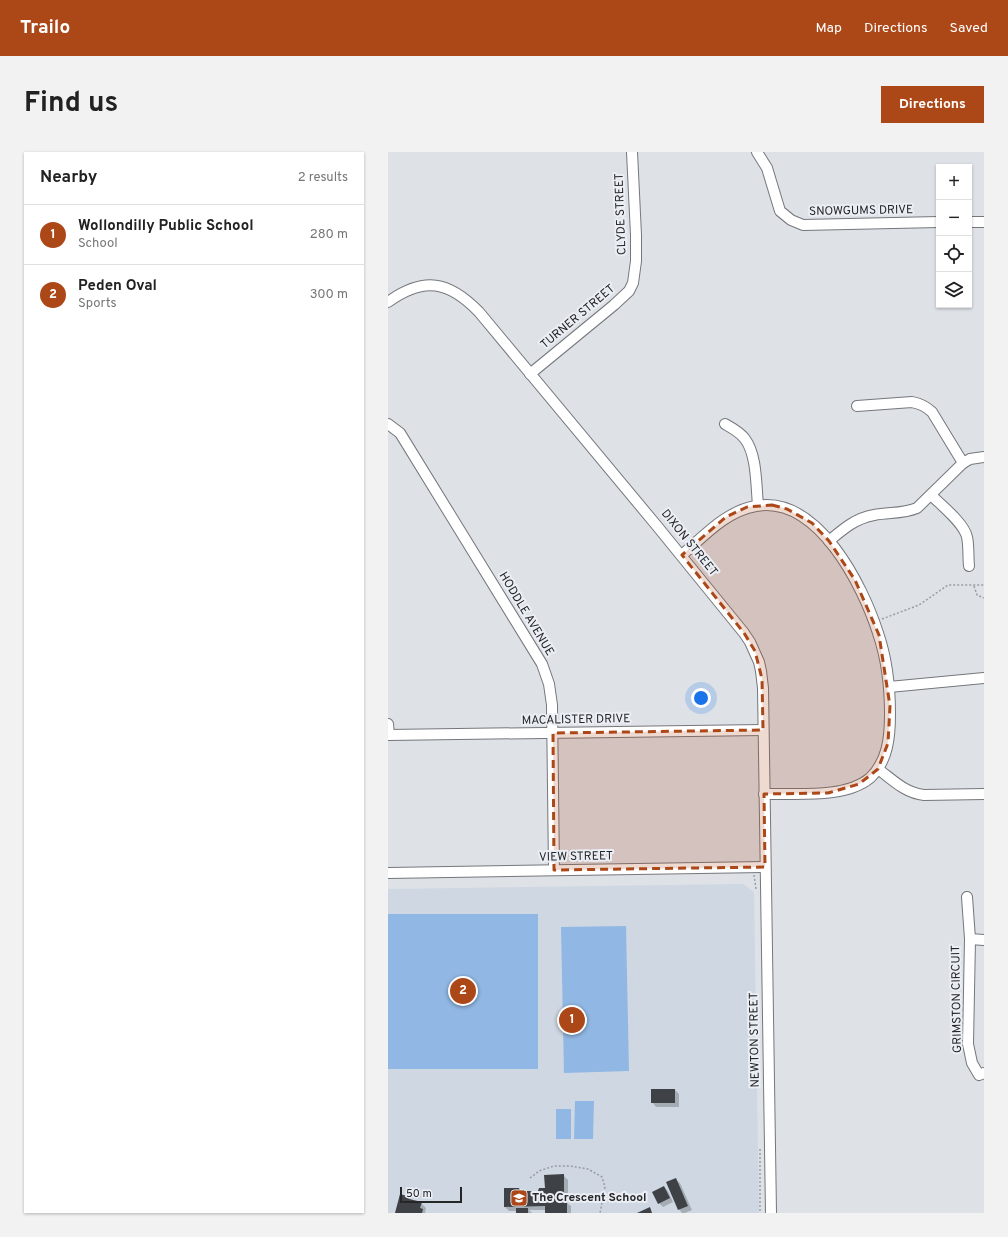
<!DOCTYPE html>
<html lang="en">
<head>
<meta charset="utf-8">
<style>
  :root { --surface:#fff; --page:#f2f2f2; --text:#222; --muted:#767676; --line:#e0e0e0; --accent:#ac4718 }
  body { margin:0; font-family:Overpass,sans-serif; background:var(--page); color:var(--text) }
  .controls { position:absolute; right:12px; top:12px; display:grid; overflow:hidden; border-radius:0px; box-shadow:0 1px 3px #0004 }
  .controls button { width:36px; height:36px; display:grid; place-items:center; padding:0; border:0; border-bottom:1px solid var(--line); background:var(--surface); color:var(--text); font:20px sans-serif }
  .scale { position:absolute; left:12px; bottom:10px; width:62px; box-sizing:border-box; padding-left:4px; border:2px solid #252628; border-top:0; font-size:11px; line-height:14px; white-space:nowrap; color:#252628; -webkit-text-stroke:3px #ebeff5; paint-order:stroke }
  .you { position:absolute; left:313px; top:546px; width:14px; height:14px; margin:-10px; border:3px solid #fff; border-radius:50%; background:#1a73e8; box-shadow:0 0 0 6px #1a73e833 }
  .badge { display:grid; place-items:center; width:26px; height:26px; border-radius:50%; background:var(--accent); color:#fff; font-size:13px; font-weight:700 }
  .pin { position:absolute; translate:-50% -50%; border:2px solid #fff; box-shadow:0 1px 4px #0006 }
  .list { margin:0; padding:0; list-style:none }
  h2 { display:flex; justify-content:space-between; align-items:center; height:52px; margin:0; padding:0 16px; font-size:17px }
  h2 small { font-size:13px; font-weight:400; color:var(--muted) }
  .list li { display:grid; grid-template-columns:26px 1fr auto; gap:12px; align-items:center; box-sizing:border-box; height:60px; padding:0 16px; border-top:1px solid var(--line) }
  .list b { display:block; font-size:15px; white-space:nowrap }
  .list p { margin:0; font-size:13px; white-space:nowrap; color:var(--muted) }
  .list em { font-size:13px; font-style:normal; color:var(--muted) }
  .icon { flex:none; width:22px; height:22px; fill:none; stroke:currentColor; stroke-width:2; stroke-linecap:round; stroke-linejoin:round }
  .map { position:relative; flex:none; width:596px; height:1061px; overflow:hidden; border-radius:0px }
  header { display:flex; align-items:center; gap:24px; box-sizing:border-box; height:56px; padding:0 20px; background:var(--accent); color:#fff }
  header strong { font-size:19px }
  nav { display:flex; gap:22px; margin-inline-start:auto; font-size:14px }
  .intro { display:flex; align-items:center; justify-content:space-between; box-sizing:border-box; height:96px; padding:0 24px }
  h1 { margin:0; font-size:28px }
  .button { padding:10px 18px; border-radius:0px; background:var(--accent); color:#fff; font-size:14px; font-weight:700 }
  main { display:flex; gap:24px; padding:0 24px }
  aside { flex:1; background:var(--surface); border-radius:0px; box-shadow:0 1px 3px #0004 }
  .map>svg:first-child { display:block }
  .built { fill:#ced7e2 }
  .green { fill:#91b8e4 }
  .shadow { fill:#0003 }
  .building { fill:#3e4246 }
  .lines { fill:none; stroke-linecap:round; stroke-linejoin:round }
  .minor-casing { stroke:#74777c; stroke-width:12 }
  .path { stroke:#999ca0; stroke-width:1.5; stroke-dasharray:2 2; stroke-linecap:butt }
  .minor { stroke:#fff; stroke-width:10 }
  .marked { fill:#ac4718; fill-opacity:0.2; stroke:#ac4718; stroke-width:3; stroke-dasharray:8 5; stroke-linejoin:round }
  .labels { text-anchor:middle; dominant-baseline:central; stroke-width:4; stroke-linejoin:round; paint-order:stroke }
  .street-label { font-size:12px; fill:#252628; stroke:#ebeff5 }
  .poi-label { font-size:12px; font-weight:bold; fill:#252628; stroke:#ebeff5; text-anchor:start }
</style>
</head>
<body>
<header>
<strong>Trailo</strong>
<nav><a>Map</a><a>Directions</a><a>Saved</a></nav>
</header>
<div class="intro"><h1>Find us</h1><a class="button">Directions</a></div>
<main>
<aside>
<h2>Nearby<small>2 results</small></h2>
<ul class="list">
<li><span class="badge">1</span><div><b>Wollondilly Public School</b><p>School</p></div><em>280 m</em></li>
<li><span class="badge">2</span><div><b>Peden Oval</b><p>Sports</p></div><em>300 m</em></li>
</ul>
</aside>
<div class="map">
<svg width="596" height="1061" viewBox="0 0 596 1061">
  <rect width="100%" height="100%" fill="#dee2e7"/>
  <path class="built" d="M355,732L366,740L371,1061H0V737Z"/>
  <g class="green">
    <rect x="0" y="762" width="150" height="155"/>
    <path d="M238,774L241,919L176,921L173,775Z"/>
    <path d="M187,949H206L205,987H186Z"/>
    <rect x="168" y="957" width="15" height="30"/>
  </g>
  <g class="shadow">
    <path d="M287,938L291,942V955H268L264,950Z"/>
    <path d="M176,1024L180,1028V1052L183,1054V1061H158V1058H141L144,1061H129V1059H121L117,1055L131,1037L134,1040H151L158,1037Z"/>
    <path d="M287,1027L292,1031L304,1058L297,1061H294L291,1057Z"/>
    <path d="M276,1035L280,1039L285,1050L275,1055L271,1051Z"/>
    <path d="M21,1045L25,1049L33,1051L38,1056L37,1060L38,1061H8Z"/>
  </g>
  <g class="building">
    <rect x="263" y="937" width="24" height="14"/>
    <path d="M176,1022V1049H179V1061H157V1054L116,1055V1036H131L132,1039H150L151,1036H157L156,1023Z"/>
    <path d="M288,1026L300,1054L290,1058L278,1030Z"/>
    <path d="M276,1034L282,1046L270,1052L264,1040Z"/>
    <path d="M12,1042L22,1045L21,1047L34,1050L32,1056L35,1057L34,1061H7Z"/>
    <path d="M262,1055L264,1061H249Z"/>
    <rect x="128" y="1056" width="12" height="5"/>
  </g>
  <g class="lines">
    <g class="minor-casing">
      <g id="minor">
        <path d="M369,0L379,16L392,59L403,68L415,73L551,70"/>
        <path d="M581,70H596"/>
        <path d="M0,150C36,124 61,129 91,160L269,374L356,481L362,490L371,510L373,519L375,536L383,1061"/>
        <path d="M142,222L226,153L241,139L245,131L248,109V83L244,0"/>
        <path d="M469,254L524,250C533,252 537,254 544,260L575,311"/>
        <path d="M0,272L12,281L154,512L161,532L164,553L166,718"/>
        <path d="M337,272C344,276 352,280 357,287C369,303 368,333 370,353"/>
        <path d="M543,343C553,353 576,371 579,385C581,394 580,404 581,414"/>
        <path d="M441,389C455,377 468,366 486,363C501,360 515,362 529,356L575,311L582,307L596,305"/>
        <path d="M294,403C316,384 338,359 368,354C430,343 475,434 490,481C499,507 502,535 502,562C502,585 500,609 482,626C457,647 407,641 376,642"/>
        <path d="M501,535L596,526"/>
        <path d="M0,572L1,583"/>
        <path d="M0,583L375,578"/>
        <path d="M490,617C505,628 517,641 536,643L596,642"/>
        <path d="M0,721L377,715"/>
        <path d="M579,745L582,787L580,892L584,911L591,923L596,921"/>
        <path d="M582,787L596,788"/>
      </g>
    </g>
    <g class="path">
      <path d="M586,434L589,443L596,446"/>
      <path d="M494,467L531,453L560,433H596"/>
      <path d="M366,723L368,737"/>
      <path d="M372,997V1061"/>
      <path d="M142,1026L151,1019L166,1014H182L200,1017L214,1025L217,1035L212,1061"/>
    </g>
    <use href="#minor" class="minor"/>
  </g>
  <path class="marked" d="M384,353L399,357L424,371L441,389L467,428L491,483L502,554L500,591L490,617L471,632L440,641L376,642L377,715L166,718L165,581L375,578L374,527L367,499L356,481L294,403L338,365L359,355Z"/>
  <defs>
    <g id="school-square" transform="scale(0.9)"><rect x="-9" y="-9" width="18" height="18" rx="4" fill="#ac4718" stroke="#ebeff5"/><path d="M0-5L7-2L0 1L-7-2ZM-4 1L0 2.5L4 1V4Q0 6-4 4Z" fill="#fff"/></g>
  </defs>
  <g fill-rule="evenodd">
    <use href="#school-square" x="131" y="1046"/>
  </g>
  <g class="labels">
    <g class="street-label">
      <text transform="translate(473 59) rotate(-1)">SNOWGUMS DRIVE</text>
      <text transform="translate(233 62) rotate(-92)">CLYDE STREET</text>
      <text transform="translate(190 165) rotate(-40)">TURNER STREET</text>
      <text transform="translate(301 391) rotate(51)">DIXON STREET</text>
      <text transform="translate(138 462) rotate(59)">HODDLE AVENUE</text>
      <text transform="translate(188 568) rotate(-1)">MACALISTER DRIVE</text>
      <text transform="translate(188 705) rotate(-1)">VIEW STREET</text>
      <text transform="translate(569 847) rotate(-91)">GRIMSTON CIRCUIT</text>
      <text transform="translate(367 888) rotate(-91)">NEWTON STREET</text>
    </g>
    <g class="poi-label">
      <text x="144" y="1046">The Crescent School</text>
    </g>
  </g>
</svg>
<div class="controls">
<button>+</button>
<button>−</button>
<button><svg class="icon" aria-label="locate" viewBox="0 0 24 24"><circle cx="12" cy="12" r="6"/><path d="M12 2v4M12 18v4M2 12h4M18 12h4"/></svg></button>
<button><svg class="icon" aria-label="layers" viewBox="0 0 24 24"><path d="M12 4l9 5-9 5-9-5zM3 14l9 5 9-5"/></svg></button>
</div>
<div class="scale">50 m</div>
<div class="you"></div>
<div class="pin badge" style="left:184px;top:868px">1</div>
<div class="pin badge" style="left:75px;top:839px">2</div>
</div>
</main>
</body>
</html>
